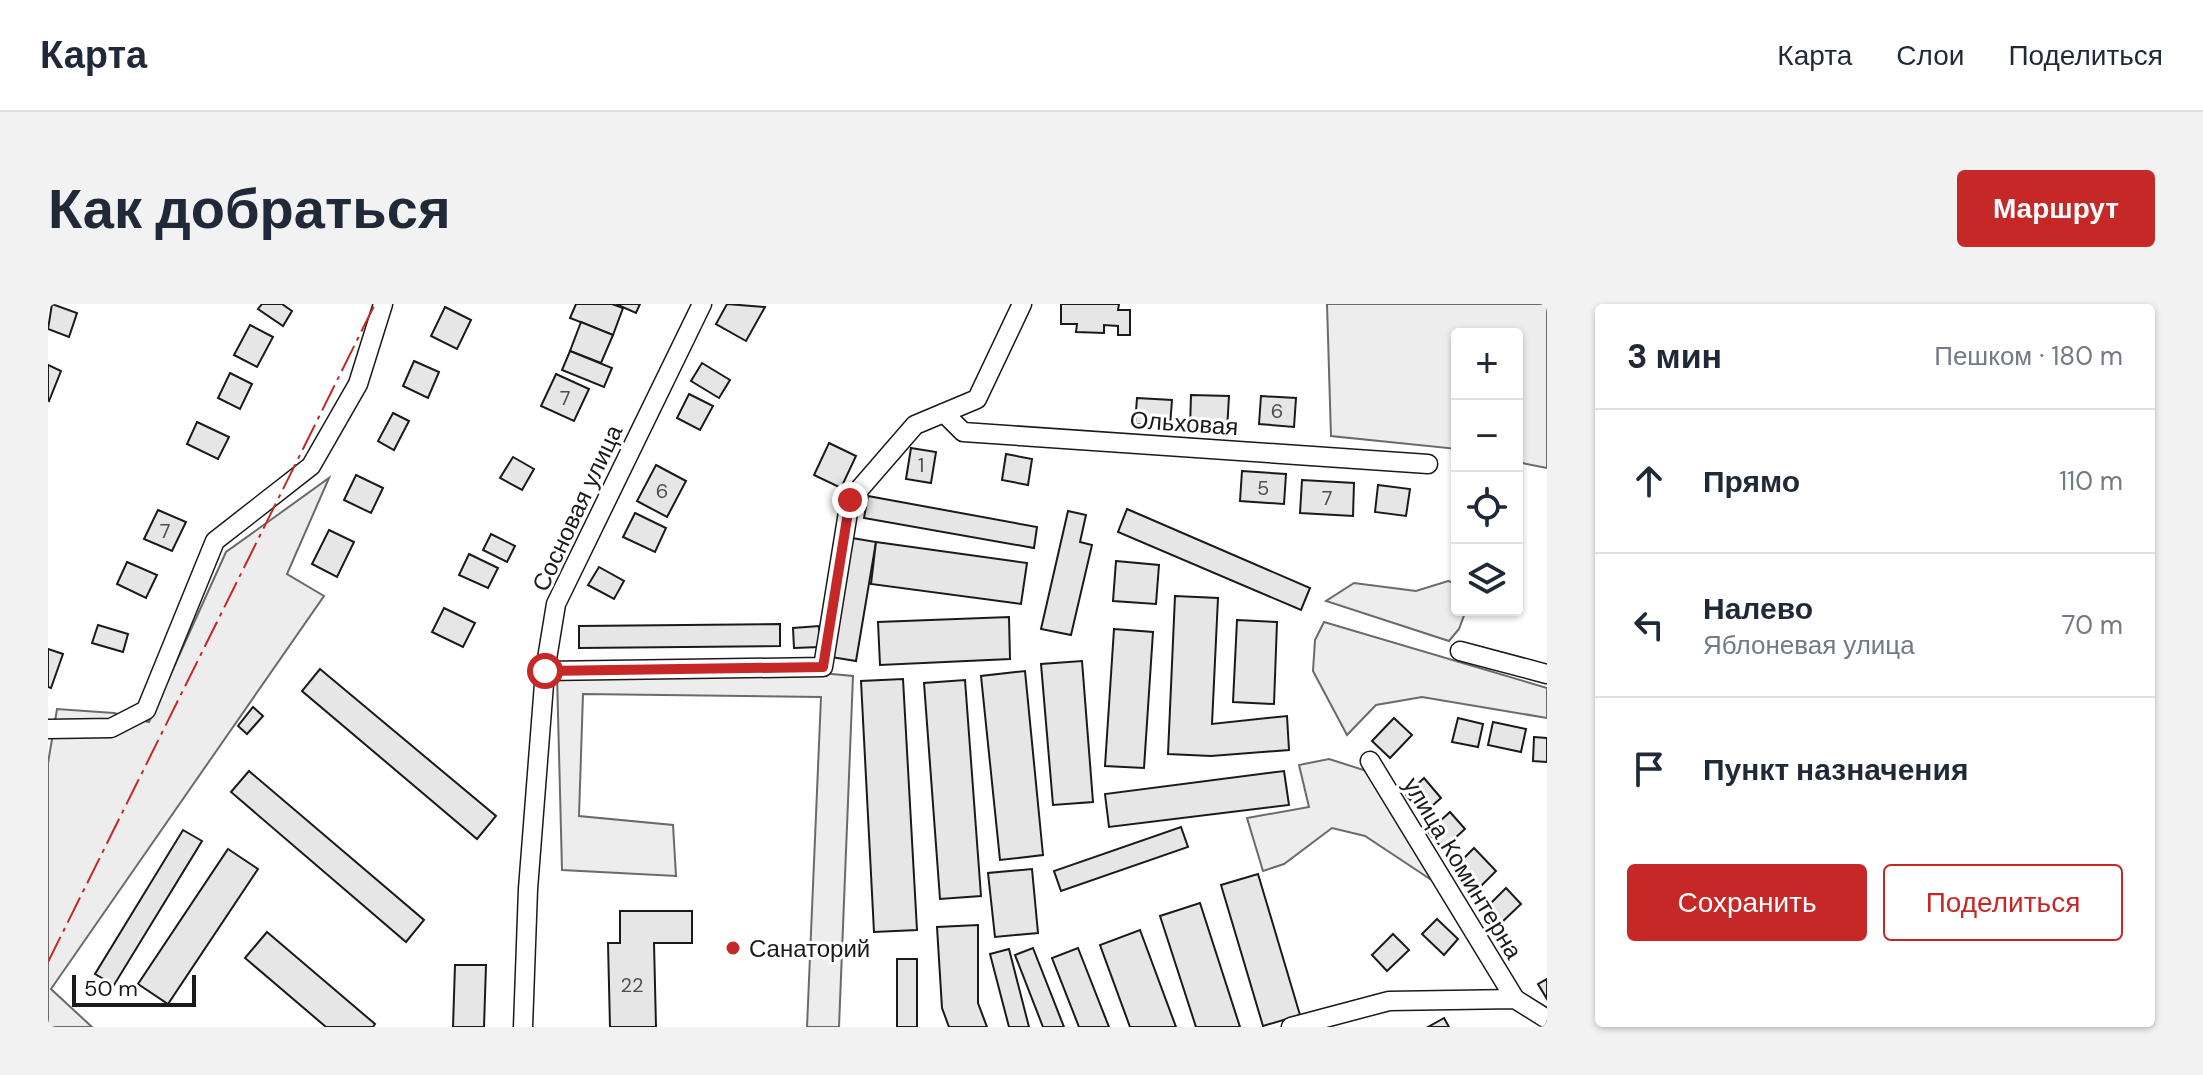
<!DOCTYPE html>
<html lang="ru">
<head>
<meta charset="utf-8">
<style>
  :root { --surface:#fff; --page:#f2f2f3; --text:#1f2937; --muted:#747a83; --line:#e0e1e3; --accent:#c62828 }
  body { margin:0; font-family:"DM Sans",sans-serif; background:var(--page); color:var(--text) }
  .controls { position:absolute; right:24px; top:24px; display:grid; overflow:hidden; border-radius:8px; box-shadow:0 2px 6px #0004 }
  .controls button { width:72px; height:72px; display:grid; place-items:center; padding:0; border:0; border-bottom:2px solid var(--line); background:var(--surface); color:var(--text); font:40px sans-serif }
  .scale { position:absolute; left:24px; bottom:20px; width:124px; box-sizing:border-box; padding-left:8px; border:4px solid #1a1a1a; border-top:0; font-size:22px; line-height:28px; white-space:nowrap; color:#1a1a1a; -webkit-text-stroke:6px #fff; paint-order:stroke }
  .stop { position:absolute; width:24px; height:24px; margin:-18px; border:6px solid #c62828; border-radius:50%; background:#fff }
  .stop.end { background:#c62828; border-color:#fff; box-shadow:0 2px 8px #0008 }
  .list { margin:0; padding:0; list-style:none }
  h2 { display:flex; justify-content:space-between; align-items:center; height:104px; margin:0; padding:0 32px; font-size:34px }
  h2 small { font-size:26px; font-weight:400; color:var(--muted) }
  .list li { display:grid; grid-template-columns:52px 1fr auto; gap:24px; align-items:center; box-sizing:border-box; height:144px; padding:0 32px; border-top:2px solid var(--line) }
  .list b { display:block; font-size:30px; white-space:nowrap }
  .list p { margin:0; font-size:26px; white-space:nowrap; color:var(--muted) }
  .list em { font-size:26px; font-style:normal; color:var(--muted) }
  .actions { display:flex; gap:16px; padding:24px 32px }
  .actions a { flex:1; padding:18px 0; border:2px solid var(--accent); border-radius:8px; text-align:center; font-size:28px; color:var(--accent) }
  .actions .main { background:var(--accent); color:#fff }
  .icon { flex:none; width:44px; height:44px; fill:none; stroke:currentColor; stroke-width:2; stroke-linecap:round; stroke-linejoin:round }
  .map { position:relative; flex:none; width:1499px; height:723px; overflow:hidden; border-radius:8px }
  header { display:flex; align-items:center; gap:48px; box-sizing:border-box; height:112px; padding:0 40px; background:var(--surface); border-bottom:2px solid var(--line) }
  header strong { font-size:38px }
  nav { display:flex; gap:44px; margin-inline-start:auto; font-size:28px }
  .intro { display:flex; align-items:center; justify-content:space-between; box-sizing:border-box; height:192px; padding:0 48px }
  h1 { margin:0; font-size:56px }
  .button { padding:20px 36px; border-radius:8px; background:var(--accent); color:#fff; font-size:28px; font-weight:700 }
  main { display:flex; gap:48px; padding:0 48px }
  aside { flex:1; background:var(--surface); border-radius:8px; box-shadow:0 2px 6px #0004 }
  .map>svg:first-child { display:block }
  .built { fill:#ededed; stroke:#6a6a6a; stroke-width:2 }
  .building { fill:#e6e6e6; stroke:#1a1a1a; stroke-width:2 }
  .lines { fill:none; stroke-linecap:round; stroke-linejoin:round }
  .minor-casing { stroke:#1a1a1a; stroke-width:21 }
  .minor { stroke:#fff; stroke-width:18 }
  .power { stroke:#c62828; stroke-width:2; stroke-dasharray:28 6 4 6; stroke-linecap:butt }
  .route { stroke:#c62828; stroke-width:10 }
  .poi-dot { fill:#c62828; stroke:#fff; stroke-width:3 }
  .labels { text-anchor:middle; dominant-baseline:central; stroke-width:6; stroke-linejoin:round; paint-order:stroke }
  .number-label { font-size:20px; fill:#4d4d4d }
  .street-label { font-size:24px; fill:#1a1a1a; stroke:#fff }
  .poi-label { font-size:24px; fill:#1a1a1a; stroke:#fff; text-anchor:start }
</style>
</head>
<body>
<header>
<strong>Карта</strong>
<nav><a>Карта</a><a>Слои</a><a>Поделиться</a></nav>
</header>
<div class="intro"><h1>Как добраться</h1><a class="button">Маршрут</a></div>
<main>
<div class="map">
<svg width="1499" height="723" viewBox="0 0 1499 723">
  <rect width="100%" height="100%" fill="#fff"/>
  <g class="built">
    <path d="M1279,0H1499V164L1469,158V30H1409V145L1283,132Z"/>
    <path d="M281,174L239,270L276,292L3,685L44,723H0V459L9,405L66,409L101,418L178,248Z"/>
    <path d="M1400,277L1409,280V306H1418L1411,325L1401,337L1278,297L1306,279L1368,287Z"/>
    <path d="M1276,318L1499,384V414L1374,393L1328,401L1299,431L1265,367L1267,336Z"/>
    <path d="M773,369L805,372L791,723H759L773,393L535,390L531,512L625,521L628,572L514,566L509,371Z"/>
    <path d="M1281,455L1322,468L1391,581L1317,532L1284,524L1236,560L1215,567L1199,514L1261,503L1251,461Z"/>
  </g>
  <g class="building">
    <path d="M4,0L29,9L21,33L0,25Z"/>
    <path d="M214,0H234L244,7L235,22L210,5Z"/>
    <path d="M528,0H564L575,4L565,31L522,14Z"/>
    <path d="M568,0H592L588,9Z"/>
    <path d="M679,0L717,3L698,37L668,20Z"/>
    <path d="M1013,0H1071L1070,6H1082V31H1070V22L1056,21V29L1028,28L1029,20H1013Z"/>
    <path d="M397,3L423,16L409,45L383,32Z"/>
    <path d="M533,18L565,31L553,59L522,47Z"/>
    <path d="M202,21L225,33L209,63L186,51Z"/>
    <path d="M522,47L564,64L556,83L514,66Z"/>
    <path d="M366,57L391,68L380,94L355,82Z"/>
    <path d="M654,59L682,76L671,94L643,77Z"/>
    <path d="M0,61L13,67L1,97L0,96Z"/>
    <path d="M182,69L204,80L192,105L170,94Z"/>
    <path d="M508,70L541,85L526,117L493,102Z"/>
    <path d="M641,90L665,102L652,126L629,114Z"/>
    <path d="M1143,91L1181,92L1179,126L1142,124Z"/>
    <path d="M1213,92L1248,94L1246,123L1211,120Z"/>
    <path d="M1089,94L1124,96L1122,122L1087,120Z"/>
    <path d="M345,109L361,117L346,146L330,137Z"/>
    <path d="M149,118L181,133L170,155L139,140Z"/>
    <path d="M781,139L808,152L793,184L766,171Z"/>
    <path d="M863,144L888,148L883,179L858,175Z"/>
    <path d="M958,150L984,155L980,181L954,176Z"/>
    <path d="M465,153L486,165L474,186L452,174Z"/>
    <path d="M608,161L638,177L619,213L589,197Z"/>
    <path d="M1194,167L1238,170L1236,200L1192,197Z"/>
    <path d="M308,171L335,184L323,209L296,196Z"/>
    <path d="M1254,176L1306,179L1305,212L1252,209Z"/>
    <path d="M1330,181L1362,185L1358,212L1327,208Z"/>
    <path d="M820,192L989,223L986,244L816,214Z"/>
    <path d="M1079,205L1262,284L1253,306L1070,228Z"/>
    <path d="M110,206L138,218L124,247L96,235Z"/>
    <path d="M1020,207L1038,211L1032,238L1044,241L1023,331L993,325Z"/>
    <path d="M587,209L618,224L607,248L575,233Z"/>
    <path d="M281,226L306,238L289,273L264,260Z"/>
    <path d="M443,230L467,242L459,258L435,246Z"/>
    <path d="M804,234L828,238L808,357L783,353Z"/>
    <path d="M828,238L979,259L973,300L823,280Z"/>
    <path d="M421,250L450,264L440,284L411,271Z"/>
    <path d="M1068,257L1111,261L1108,300L1065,297Z"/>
    <path d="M79,258L109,271L98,294L69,280Z"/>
    <path d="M551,263L576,277L566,295L540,281Z"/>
    <path d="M1127,292L1170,294L1164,420L1239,412L1241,446L1163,452L1120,450Z"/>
    <path d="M396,304L427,319L415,343L384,328Z"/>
    <path d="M961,313L962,355L832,361L830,318Z"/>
    <path d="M1189,316L1229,318L1226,400L1185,398Z"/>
    <path d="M732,320V342L531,344V322Z"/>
    <path d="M50,321L80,330L75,348L44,339Z"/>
    <path d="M771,322L772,343L746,344L745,324Z"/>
    <path d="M1066,325L1105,328L1096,464L1057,462Z"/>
    <path d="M0,345L15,350L3,384L0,383Z"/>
    <path d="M1034,357L1045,498L1005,501L993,360Z"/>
    <path d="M272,365L448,512L429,535L254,387Z"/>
    <path d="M977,367L995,551L952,556L933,372Z"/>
    <path d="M855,375L869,626L826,628L813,377Z"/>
    <path d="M917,376L933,592L892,595L876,379Z"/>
    <path d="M205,403L215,412L199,430L190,422Z"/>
    <path d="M1346,414L1364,431L1342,454L1324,437Z"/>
    <path d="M1410,414L1435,420L1430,443L1404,438Z"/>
    <path d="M1445,418L1478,425L1473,448L1440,441Z"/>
    <path d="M1486,433L1499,434V458L1485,457Z"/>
    <path d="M201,467L376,616L358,638L183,488Z"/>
    <path d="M1236,467L1241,501L1061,523L1057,490Z"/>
    <path d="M1376,474L1393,494L1375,510L1358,491Z"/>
    <path d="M1402,508L1417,525L1395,545L1380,528Z"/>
    <path d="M1133,523L1140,543L1013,587L1006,567Z"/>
    <path d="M135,526L154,537L66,681L47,670Z"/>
    <path d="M1426,544L1448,567L1430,585L1408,562Z"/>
    <path d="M180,545L210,565L120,700L90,680Z"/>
    <path d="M984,565L990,629L947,633L940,569Z"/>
    <path d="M1210,570L1252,711L1215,722L1173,581Z"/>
    <path d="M1458,584L1473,600L1453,619L1438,604Z"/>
    <path d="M1152,599L1192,723H1148L1112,612Z"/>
    <path d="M572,607H644V639H606L608,723H562L560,639H572Z"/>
    <path d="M1389,615L1410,635L1396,651L1374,630Z"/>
    <path d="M930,621V699L939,723H901L894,704L889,623Z"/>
    <path d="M1092,626L1128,723H1082L1052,641Z"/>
    <path d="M219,628L327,720L325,723H278L197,654Z"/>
    <path d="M1345,630L1361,646L1339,667L1324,651Z"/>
    <path d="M985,644L1016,723H995L967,651Z"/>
    <path d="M1030,644L1061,723H1031L1004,654Z"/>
    <path d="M961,645L981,723H961L942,650Z"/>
    <rect x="849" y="655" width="20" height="68"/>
    <path d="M407,661H438L436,723H405Z"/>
    <path d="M1499,675V695L1490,680Z"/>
    <path d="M1396,714L1401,723H1380Z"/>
  </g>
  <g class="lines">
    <g class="minor-casing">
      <g id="minor">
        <path d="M896,109L915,128L1380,160"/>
        <path d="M1412,347L1499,370"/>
        <path d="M497,367L775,363L802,196L867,121L929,95L974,0"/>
        <path d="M0,425L63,424L98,406L167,237L263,162L310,80L335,0"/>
        <path d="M1322,457L1467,695"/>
        <path d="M475,723L480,585L497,367L508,300L654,0"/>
        <path d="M1243,723L1341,697L1467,695L1499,715"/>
      </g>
    </g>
    <use href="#minor" class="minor"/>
    <path class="power" d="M0,658L327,0"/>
  </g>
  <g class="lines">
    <path class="route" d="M497,367L775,363L802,196"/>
  </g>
  <circle class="poi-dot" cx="685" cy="644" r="8"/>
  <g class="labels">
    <g class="number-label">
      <text x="517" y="94">7</text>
      <text x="1229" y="107">6</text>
      <text x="873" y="161">1</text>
      <text x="1215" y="184">5</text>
      <text x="614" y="187">6</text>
      <text x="1279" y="194">7</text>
      <text x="117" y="227">7</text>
      <text x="584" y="681">22</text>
    </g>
    <g class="street-label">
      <text transform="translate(1136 119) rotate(4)">Ольховая</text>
      <text transform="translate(529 204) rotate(-65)">Сосновая улица</text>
      <text transform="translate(1415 564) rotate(59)">улица Коминтерна</text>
    </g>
    <g class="poi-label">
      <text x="701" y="644">Санаторий</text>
    </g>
  </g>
</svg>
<div class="controls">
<button>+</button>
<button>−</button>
<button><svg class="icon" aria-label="locate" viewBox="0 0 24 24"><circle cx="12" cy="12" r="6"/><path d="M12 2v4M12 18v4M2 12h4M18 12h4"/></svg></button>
<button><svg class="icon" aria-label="layers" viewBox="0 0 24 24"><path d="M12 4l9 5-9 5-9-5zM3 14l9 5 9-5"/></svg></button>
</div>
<div class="scale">50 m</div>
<div class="stop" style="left:497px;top:367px"></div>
<div class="stop end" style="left:802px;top:196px"></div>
</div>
<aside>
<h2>3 мин<small>Пешком · 180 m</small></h2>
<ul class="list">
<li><svg class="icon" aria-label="ahead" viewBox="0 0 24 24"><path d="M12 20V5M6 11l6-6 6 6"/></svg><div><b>Прямо</b></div><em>110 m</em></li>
<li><svg class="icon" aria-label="left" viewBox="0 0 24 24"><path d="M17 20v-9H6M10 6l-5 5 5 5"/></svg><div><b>Налево</b><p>Яблоневая улица</p></div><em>70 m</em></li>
<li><svg class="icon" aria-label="arrive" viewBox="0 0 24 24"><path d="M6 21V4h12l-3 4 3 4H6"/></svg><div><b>Пункт назначения</b></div></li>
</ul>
<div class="actions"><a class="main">Сохранить</a><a>Поделиться</a></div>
</aside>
</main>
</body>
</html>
